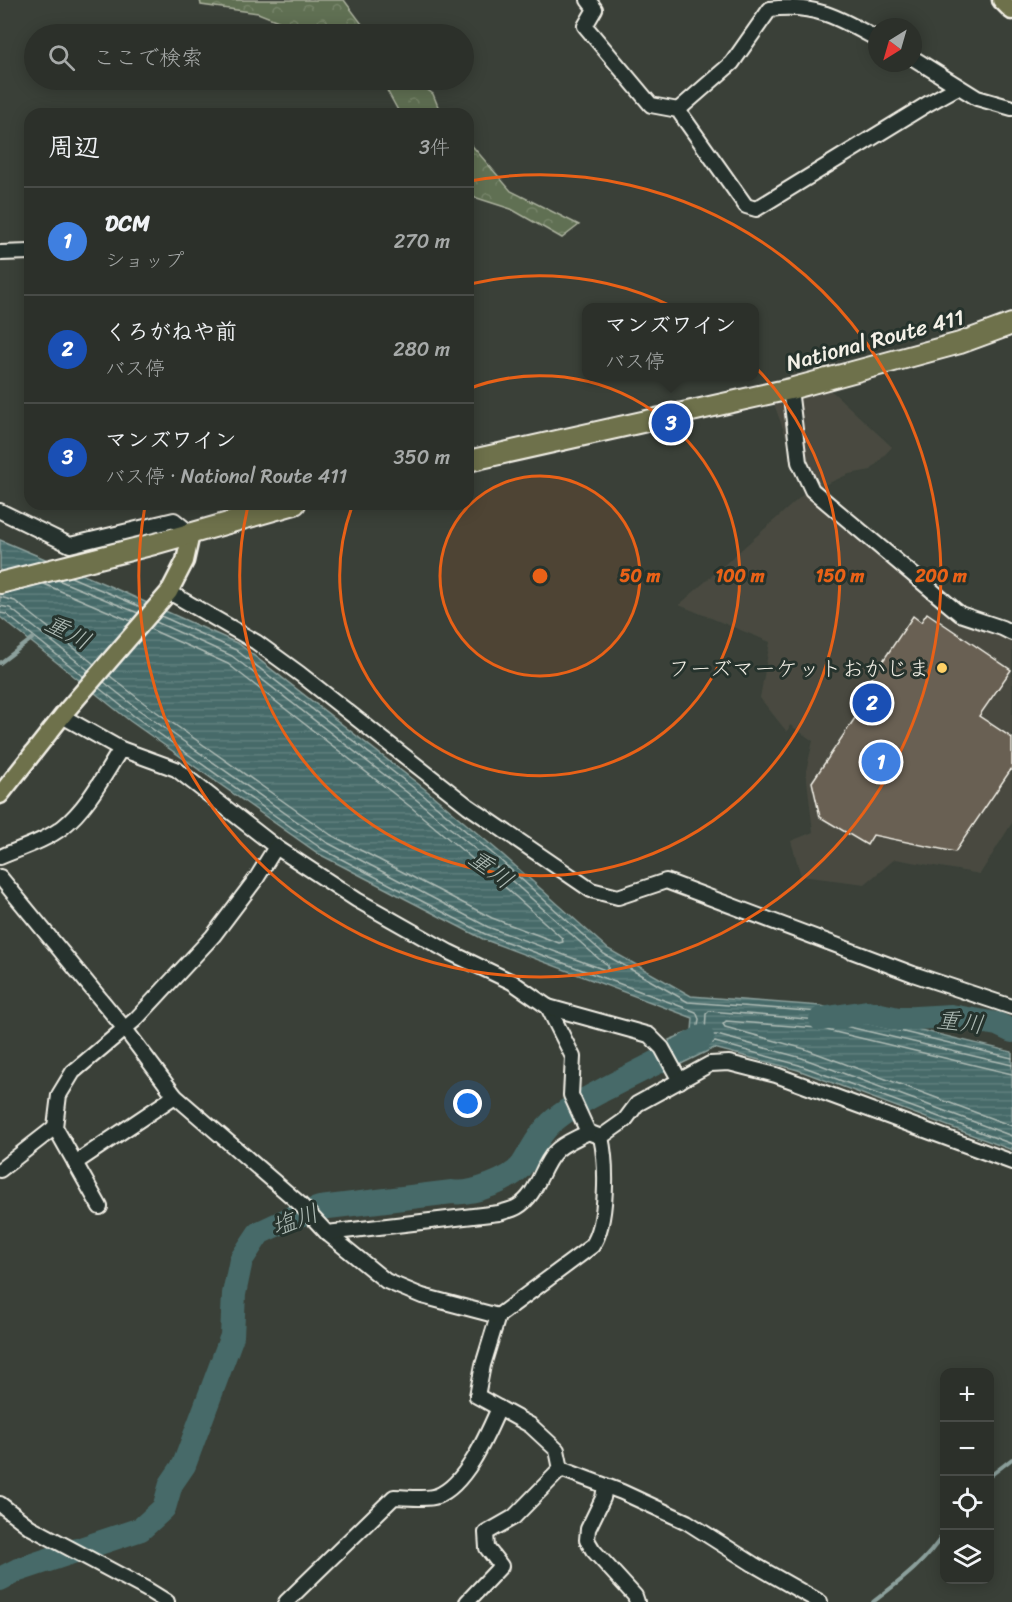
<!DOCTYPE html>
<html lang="ja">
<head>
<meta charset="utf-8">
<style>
  :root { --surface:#2c302a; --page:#343832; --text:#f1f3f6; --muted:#a6a9a8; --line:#484b47; --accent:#bca0f2 }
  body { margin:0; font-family:Sriracha,"Klee One",sans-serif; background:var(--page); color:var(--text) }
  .controls { position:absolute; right:18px; bottom:18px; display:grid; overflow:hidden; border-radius:12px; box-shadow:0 3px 15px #0003 }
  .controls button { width:54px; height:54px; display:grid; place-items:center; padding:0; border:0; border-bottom:2px solid var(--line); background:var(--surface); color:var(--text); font:30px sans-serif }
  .compass { position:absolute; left:868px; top:18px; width:54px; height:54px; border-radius:50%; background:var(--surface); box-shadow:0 3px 15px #0003; rotate:217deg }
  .you { position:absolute; left:468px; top:1104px; width:21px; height:21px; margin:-15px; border:4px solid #fff; border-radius:50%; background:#1a73e8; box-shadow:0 0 0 9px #1a73e833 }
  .badge { display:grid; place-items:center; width:39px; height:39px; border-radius:50%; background:var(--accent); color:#fff; font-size:20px; font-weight:700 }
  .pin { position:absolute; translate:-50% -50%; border:3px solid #fff; box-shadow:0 2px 6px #0006 }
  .popup { position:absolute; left:582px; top:303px; width:177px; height:78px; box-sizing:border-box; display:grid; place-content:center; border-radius:12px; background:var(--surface); filter:drop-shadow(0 2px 4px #0005); font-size:20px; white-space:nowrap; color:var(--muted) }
  .popup b { font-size:22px; color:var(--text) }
  .popup::after { content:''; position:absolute; left:50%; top:100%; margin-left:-12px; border:12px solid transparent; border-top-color:var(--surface) }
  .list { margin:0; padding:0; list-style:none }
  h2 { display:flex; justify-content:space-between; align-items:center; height:78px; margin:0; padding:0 24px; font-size:26px }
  h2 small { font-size:20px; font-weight:400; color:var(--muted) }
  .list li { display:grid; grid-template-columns:39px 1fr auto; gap:18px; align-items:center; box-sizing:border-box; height:108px; padding:0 24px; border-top:2px solid var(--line) }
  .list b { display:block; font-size:22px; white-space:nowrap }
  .list p { margin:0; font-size:20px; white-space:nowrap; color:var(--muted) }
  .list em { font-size:20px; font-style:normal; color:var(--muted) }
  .icon { flex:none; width:33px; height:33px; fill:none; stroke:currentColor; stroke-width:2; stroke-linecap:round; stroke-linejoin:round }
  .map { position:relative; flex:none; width:1012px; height:1602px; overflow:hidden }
  .search { position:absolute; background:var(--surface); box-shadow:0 3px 15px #0003; left:24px; top:24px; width:450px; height:66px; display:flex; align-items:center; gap:15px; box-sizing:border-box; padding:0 21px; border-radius:33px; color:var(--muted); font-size:22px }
  .panel { position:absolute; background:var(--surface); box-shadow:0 3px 15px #0003; left:24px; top:108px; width:450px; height:402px; border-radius:18px }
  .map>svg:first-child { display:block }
  .built { fill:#484a40 }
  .forest { fill:url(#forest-crowns); stroke:#aab09d; stroke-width:1.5 }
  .water { fill:url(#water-rules); stroke:#8ca09c; stroke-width:1.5 }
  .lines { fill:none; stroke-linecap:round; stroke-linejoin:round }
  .shore { stroke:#aebbb5; stroke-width:1.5 }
  .stream { stroke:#8ca09c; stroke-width:4 }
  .river { stroke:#466a69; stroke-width:24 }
  .building { fill:#696052; stroke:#f4f1e8; stroke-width:1.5 }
  .minor-casing { stroke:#f4f1e8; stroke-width:18 }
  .major-casing { stroke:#f4f1e8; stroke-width:21 }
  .highway-casing { stroke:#f4f1e8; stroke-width:24 }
  .minor { stroke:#26332d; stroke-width:14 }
  .major { stroke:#6e714b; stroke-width:16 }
  .highway { stroke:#6e714b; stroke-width:20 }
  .ring { fill:none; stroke:#e96117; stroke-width:3 }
  .poi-dot { fill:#ffd166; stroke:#26332d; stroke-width:2 }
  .labels { text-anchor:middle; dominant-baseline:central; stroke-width:6; stroke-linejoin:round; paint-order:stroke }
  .street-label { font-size:22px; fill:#f4f1e8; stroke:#26332d }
  .poi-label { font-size:22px; fill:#f4f1e8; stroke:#26332d; text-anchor:end }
  .water-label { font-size:24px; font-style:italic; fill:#aebbb5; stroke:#26332d }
  .centre { fill:#e96117; stroke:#26332d; stroke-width:3 }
  .ring-label { font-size:18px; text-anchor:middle; font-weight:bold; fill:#e96117; stroke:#26332d; stroke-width:6; stroke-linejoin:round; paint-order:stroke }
</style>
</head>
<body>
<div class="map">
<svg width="1012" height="1602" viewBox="0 0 1012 1602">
  <defs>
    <pattern id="forest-crowns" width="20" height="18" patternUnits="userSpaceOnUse" patternTransform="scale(1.5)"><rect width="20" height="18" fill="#607052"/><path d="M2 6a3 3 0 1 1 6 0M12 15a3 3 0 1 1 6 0" fill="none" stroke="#77856b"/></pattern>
    <pattern id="water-rules" width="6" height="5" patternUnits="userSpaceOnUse" patternTransform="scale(1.5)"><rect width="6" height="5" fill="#466a69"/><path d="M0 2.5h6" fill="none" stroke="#61807e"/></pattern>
  </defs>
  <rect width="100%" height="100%" fill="#3a4038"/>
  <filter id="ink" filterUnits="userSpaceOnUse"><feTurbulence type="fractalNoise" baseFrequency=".0167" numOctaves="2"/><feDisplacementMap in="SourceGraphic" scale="12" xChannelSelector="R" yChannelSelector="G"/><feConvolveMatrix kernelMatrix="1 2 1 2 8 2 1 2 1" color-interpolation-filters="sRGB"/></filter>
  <g filter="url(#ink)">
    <path class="built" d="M818,381L835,394L892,447L871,470L849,474L813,490L960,614L1012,633V823L980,874L895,859L865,884L801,876L791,841L813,832L806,771L813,741L790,725L787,732L760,698L770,642L679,605L806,492L770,393Z"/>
    <g class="forest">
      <path d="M200,0H344L368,32L367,34H301L288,25L258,13L201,5Z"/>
      <path d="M384,80H414L433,94L441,114H400L383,83Z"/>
      <path d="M468,141L511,191L579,225L562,238L511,209L477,198L468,192Z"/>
    </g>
    <path class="water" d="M0,540L107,585L239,644L426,790L503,855L608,949L691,996L821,1006L1012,1052V1150L798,1070L714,1048L681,1064L669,1040L692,1031L693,1018L483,939L319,854L130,721L0,617Z"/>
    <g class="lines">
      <g class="shore">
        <path d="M71,577L143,608"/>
        <path d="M58,580L138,613"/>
        <path d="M44,584L131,621"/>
        <path d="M0,597L15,601L94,664"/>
        <path d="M0,606L10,608L88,670"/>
        <path d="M0,613L6,614L83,676"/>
        <path d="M161,616L236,650L423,795L499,859L604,954L688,1002L820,1012L1012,1058"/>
        <path d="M110,676L144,703L331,835L492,918L559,943L563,942L562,938L488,872L412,808L228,664L150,629"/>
        <path d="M104,682L139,710L326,842L488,927L605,970L608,969V965L599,959L494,865L418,801L232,656L156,622"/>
        <path d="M99,688L134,716L322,849L485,934L696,1012L699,1019L697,1033L678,1044L684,1054L715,1042L799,1065L1012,1144"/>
        <path d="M1012,1065L819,1020L709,1011L706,1014L705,1032L707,1035H717L802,1058L1012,1136"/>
        <path d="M1012,1074L818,1028L726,1021L723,1024L725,1027L805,1049L1012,1126"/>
      </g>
      <g class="stream">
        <path d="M0,663L33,638"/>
        <path d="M990,1476L1012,1459"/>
        <path d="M873,1602C900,1581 926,1562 944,1533"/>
      </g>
      <g class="river">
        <path d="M821,1019L867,1012L898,1019L951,1016L997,1024L1012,1031"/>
        <path d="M0,1579L18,1570L141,1529L164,1508L171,1484L184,1465L232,1336L234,1294L241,1260L259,1233L293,1217L320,1208L452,1192C471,1195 512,1180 523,1164C532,1150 538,1135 551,1123C565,1110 584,1100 601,1091C635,1073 670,1057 702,1037"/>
      </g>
    </g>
    <path class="building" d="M927,613L1011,670L979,716L1012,738V768L955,852L873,835L867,845L820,817L812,782L857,715L872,725L890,698L868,683L913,616L921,622Z"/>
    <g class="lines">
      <g class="minor-casing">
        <g id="minor">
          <path d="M588,0L595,9L585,26L651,105L678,110L746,206L756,209L929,103L958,87"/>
          <path d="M913,58L977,98L1012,108"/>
          <path d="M678,110L732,63L770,9C813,3 840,18 877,39"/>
          <path d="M0,253L30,252"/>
          <path d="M790,389L799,462L812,490L960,614L1002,628L1012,633"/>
          <path d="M0,511L70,545L174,520L191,534"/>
          <path d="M169,592L256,642L300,674L468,806L591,890L618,897L666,881L913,974L1012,1007"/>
          <path d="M62,716L121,749"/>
          <path d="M0,857C21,848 45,841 63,827C88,807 104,775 121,749L176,769L276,847L357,900L449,952L512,982L548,1007L573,1057L571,1095L588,1132L601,1137C607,1164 608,1223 592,1246L498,1316L483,1365L477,1396L530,1425L557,1450L561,1469"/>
          <path d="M0,877L125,1029L175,1096L299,1203L327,1233L386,1281L422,1296L498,1316"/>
          <path d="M548,1007L649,1035L662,1048L680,1081"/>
          <path d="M601,1137L625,1120L637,1104L710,1064L729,1063L776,1075L1012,1162"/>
          <path d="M75,1163L175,1096"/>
          <path d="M0,1170L55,1127"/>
          <path d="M100,1207L55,1127L59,1095L73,1072L136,1019L213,936L256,879L276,847"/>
          <path d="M327,1233L499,1213C505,1211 512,1210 517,1207C538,1195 540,1168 555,1152C563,1143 578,1138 588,1132"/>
          <path d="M561,1469L622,1492L687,1522L753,1564L820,1602"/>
          <path d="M605,1486L603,1498L588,1529L587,1540L593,1550L635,1596L637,1602"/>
          <path d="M0,1504L30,1527L146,1589L167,1602"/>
          <path d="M286,1602L394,1497C404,1497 428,1500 437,1496C466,1485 487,1435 499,1408"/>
          <path d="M467,1602L501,1566L487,1548L486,1533L514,1517L561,1469"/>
        </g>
      </g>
      <g class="major-casing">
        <g id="major">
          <path d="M1001,0L1012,11"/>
          <path d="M0,795L67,710L169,592L185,561L191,534"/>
        </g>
      </g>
      <g class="highway-casing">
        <g id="highway">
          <path d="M468,461L790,389L960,343L1012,324"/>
          <path d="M0,583L154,544L295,504"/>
        </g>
      </g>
      <use href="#minor" class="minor"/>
      <use href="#major" class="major"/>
      <use href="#highway" class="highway"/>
    </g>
  </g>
  <circle cx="540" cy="576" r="100" fill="#e96117" fill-opacity=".12"/>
  <g class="ring">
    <circle cx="540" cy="576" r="100"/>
    <path d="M468 389A200 200 0 1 1 353 504"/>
    <path d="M470 284A300 300 0 1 1 248 506"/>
    <path d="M470 181A401 401 0 1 1 145 506"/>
  </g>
  <circle class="poi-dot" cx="942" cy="668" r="6"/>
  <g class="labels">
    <g class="street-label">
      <text transform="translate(875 340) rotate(-15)">National Route 411</text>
    </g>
    <g class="poi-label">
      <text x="930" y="668">フーズマーケットおかじま</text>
    </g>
    <g class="water-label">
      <text transform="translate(68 632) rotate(28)">重川</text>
      <text transform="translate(491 869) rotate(37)">重川</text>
      <text transform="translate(960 1022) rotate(7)">重川</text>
      <text transform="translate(295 1220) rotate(-20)">塩川</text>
    </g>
  </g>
  <circle cx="540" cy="576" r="9" class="centre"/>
  <g class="ring-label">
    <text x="640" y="582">50 m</text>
    <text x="740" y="582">100 m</text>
    <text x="840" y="582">150 m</text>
    <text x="941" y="582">200 m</text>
  </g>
</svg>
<div class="controls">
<button>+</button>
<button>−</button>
<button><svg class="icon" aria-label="locate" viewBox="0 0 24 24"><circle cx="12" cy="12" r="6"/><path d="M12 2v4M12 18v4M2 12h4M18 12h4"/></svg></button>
<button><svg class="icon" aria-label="layers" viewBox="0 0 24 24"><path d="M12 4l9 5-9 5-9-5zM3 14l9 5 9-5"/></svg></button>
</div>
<svg class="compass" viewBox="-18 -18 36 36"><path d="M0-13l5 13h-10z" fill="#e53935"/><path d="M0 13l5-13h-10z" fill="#a6a9a8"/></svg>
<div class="you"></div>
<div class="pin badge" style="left:881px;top:762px;background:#3f7fe0">1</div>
<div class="pin badge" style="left:872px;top:703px;background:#1a4fb4">2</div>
<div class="pin badge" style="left:671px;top:423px;background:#1a4fb4">3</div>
<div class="popup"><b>マンズワイン</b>バス停</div>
<div class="search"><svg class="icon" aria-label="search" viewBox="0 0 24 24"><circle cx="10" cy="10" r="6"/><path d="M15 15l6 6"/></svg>ここで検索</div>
<section class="panel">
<h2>周辺<small>3件</small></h2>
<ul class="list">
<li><span class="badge" style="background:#3f7fe0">1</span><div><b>DCM</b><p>ショップ</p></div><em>270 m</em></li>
<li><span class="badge" style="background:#1a4fb4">2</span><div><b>くろがねや前</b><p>バス停</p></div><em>280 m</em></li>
<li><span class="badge" style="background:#1a4fb4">3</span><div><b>マンズワイン</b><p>バス停 · National Route 411</p></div><em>350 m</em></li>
</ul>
</section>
</div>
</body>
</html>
